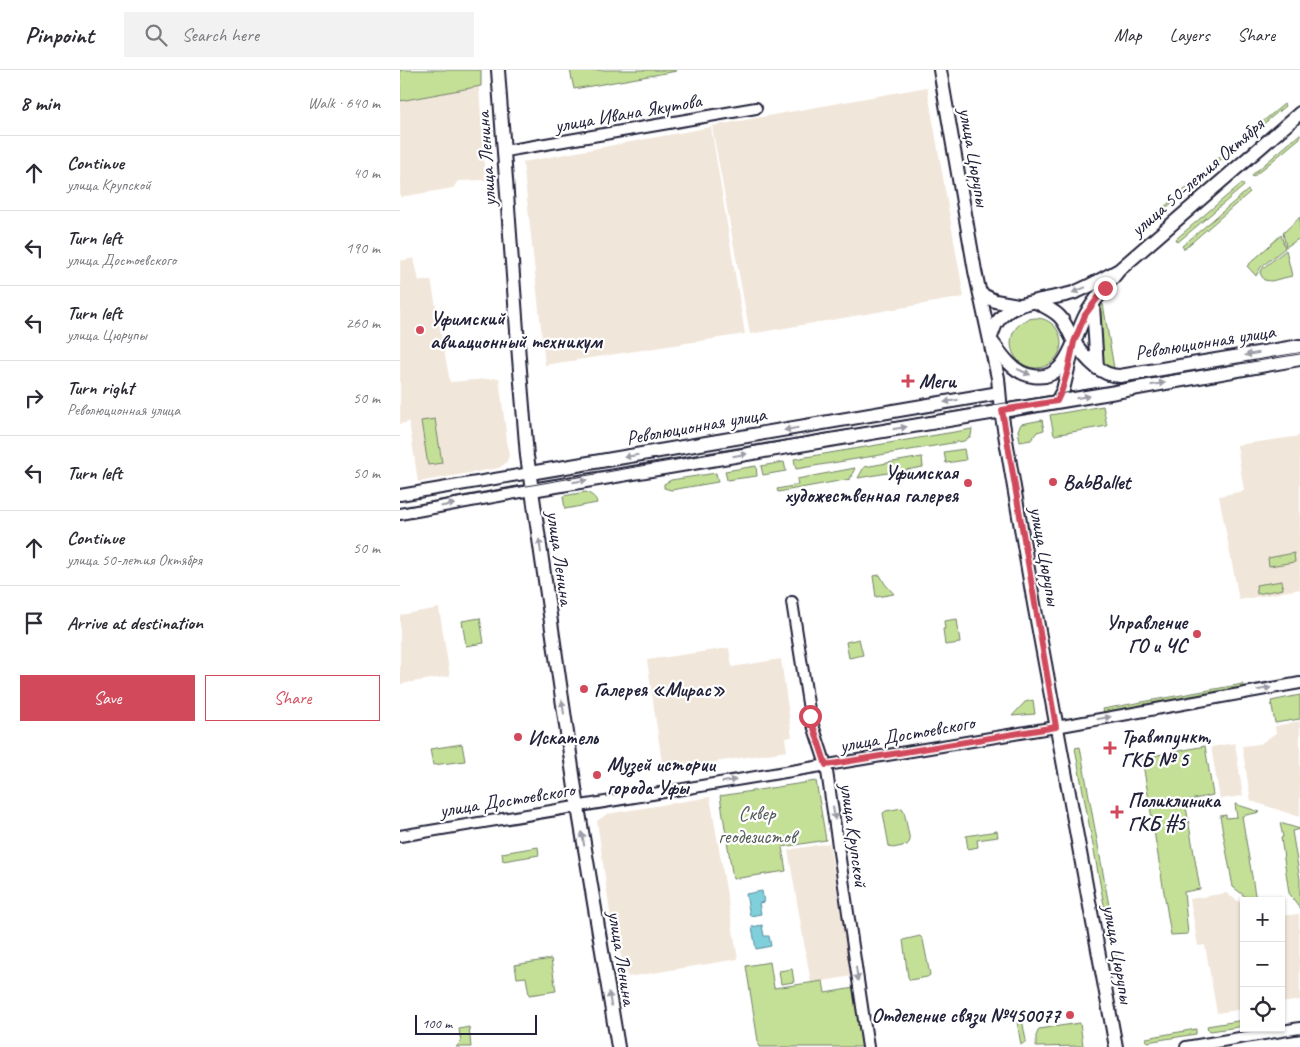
<!DOCTYPE html>
<html lang="en">
<head>
<meta charset="utf-8">
<style>
  :root { --surface:#fff; --page:#f2f2f3; --text:#2b2b33; --muted:#7c7c81; --line:#e1e1e2; --accent:#d1495b }
  body { margin:0; font-family:Caveat,sans-serif; background:var(--page); color:var(--text) }
  .controls { position:absolute; right:15px; bottom:15px; display:grid; overflow:hidden; border-radius:0px; box-shadow:0 1px 4px #0004 }
  .controls button { width:45px; height:45px; display:grid; place-items:center; padding:0; border:0; border-bottom:1px solid var(--line); background:var(--surface); color:var(--text); font:25px sans-serif }
  .scale { position:absolute; left:15px; bottom:12px; width:122px; box-sizing:border-box; padding-left:5px; border:2px solid #22223b; border-top:0; font-size:14px; line-height:18px; white-space:nowrap; color:#22223b; -webkit-text-stroke:4px #fff; paint-order:stroke }
  .stop { position:absolute; width:15px; height:15px; margin:-11px; border:4px solid #d1495b; border-radius:50%; background:#fff }
  .stop.end { background:#d1495b; border-color:#fff; box-shadow:0 1px 5px #0008 }
  .list { margin:0; padding:0; list-style:none }
  h2 { display:flex; justify-content:space-between; align-items:center; height:65px; margin:0; padding:0 20px; font-size:21px }
  h2 small { font-size:16px; font-weight:400; color:var(--muted) }
  .list li { display:grid; grid-template-columns:32px 1fr auto; gap:15px; align-items:center; box-sizing:border-box; height:75px; padding:0 20px; border-top:1px solid var(--line) }
  .list b { display:block; font-size:19px; white-space:nowrap }
  .list p { margin:0; font-size:16px; white-space:nowrap; color:var(--muted) }
  .list em { font-size:16px; font-style:normal; color:var(--muted) }
  .actions { display:flex; gap:10px; padding:15px 20px }
  .actions a { flex:1; padding:11px 0; border:1px solid var(--accent); border-radius:0px; text-align:center; font-size:18px; color:var(--accent) }
  .actions .main { background:var(--accent); color:#fff }
  .icon { flex:none; width:28px; height:28px; fill:none; stroke:currentColor; stroke-width:2; stroke-linecap:round; stroke-linejoin:round }
  .map { position:relative; flex:none; width:900px; height:977px; overflow:hidden }
  header { display:flex; align-items:center; gap:30px; box-sizing:border-box; height:70px; padding:0 25px; background:var(--surface); border-bottom:1px solid var(--line) }
  header strong { font-size:24px }
  nav { display:flex; gap:28px; margin-inline-start:auto; font-size:18px }
  .search { width:350px; height:45px; background:var(--page); display:flex; align-items:center; gap:12px; box-sizing:border-box; padding:0 18px; border-radius:0px; color:var(--muted); font-size:19px }
  main { display:flex }
  aside { flex:1; background:var(--surface) }
  .map>svg:first-child { display:block }
  .built { fill:#f1e6da }
  .green { fill:#c4e097; stroke:#738169 }
  .water { fill:#80d0dc; stroke:#5a8a9c }
  .lines { fill:none; stroke-linecap:round; stroke-linejoin:round }
  .minor-casing { stroke:#22223b; stroke-width:14 }
  .major-casing { stroke:#22223b; stroke-width:16 }
  .minor { stroke:#fff; stroke-width:10 }
  .major { stroke:#fff; stroke-width:12 }
  .tram { stroke:#22223b; stroke-width:1 }
  .oneway { fill:#9c9ca7 }
  .route { stroke:#d1495b; stroke-width:6 }
  .poi-dot { fill:#d1495b; stroke:#fff; stroke-width:2 }
  .labels { text-anchor:middle; dominant-baseline:central; stroke-width:4.5; stroke-linejoin:round; paint-order:stroke }
  .street-label { font-size:20px; fill:#22223b; stroke:#fff }
  .poi-label { font-size:20px; font-weight:bold; fill:#22223b; stroke:#fff; text-anchor:start }
  .park-label { font-size:20px; fill:#535b57; stroke:#fff }
</style>
</head>
<body>
<header>
<strong>Pinpoint</strong>
<div class="search"><svg class="icon" aria-label="search" viewBox="0 0 24 24"><circle cx="10" cy="10" r="6"/><path d="M15 15l6 6"/></svg>Search here</div>
<nav><a>Map</a><a>Layers</a><a>Share</a></nav>
</header>
<main>
<aside>
<h2>8 min<small>Walk · 640 m</small></h2>
<ul class="list">
<li><svg class="icon" aria-label="ahead" viewBox="0 0 24 24"><path d="M12 20V5M6 11l6-6 6 6"/></svg><div><b>Continue</b><p>улица Крупской</p></div><em>40 m</em></li>
<li><svg class="icon" aria-label="left" viewBox="0 0 24 24"><path d="M17 20v-9H6M10 6l-5 5 5 5"/></svg><div><b>Turn left</b><p>улица Достоевского</p></div><em>190 m</em></li>
<li><svg class="icon" aria-label="left" viewBox="0 0 24 24"><path d="M17 20v-9H6M10 6l-5 5 5 5"/></svg><div><b>Turn left</b><p>улица Цюрупы</p></div><em>260 m</em></li>
<li><svg class="icon" aria-label="right" viewBox="0 0 24 24"><path d="M7 20v-9h11M14 6l5 5-5 5"/></svg><div><b>Turn right</b><p>Революционная улица</p></div><em>50 m</em></li>
<li><svg class="icon" aria-label="left" viewBox="0 0 24 24"><path d="M17 20v-9H6M10 6l-5 5 5 5"/></svg><div><b>Turn left</b></div><em>50 m</em></li>
<li><svg class="icon" aria-label="ahead" viewBox="0 0 24 24"><path d="M12 20V5M6 11l6-6 6 6"/></svg><div><b>Continue</b><p>улица 50-летия Октября</p></div><em>50 m</em></li>
<li><svg class="icon" aria-label="arrive" viewBox="0 0 24 24"><path d="M6 21V4h12l-3 4 3 4H6"/></svg><div><b>Arrive at destination</b></div></li>
</ul>
<div class="actions"><a class="main">Save</a><a>Share</a></div>
</aside>
<div class="map">
<svg width="900" height="977" viewBox="0 0 900 977">
  <rect width="100%" height="100%" fill="#fff"/>
  <filter id="ink" filterUnits="userSpaceOnUse"><feTurbulence type="fractalNoise" baseFrequency=".02" numOctaves="2"/><feDisplacementMap in="SourceGraphic" scale="10" xChannelSelector="R" yChannelSelector="G"/><feConvolveMatrix kernelMatrix="1 2 1 2 8 2 1 2 1" color-interpolation-filters="sRGB"/></filter>
  <g filter="url(#ink)">
    <g class="built">
      <path d="M79,16L85,110L58,111L53,118L0,127V29Z"/>
      <path d="M527,17L564,227L350,264L312,56Z"/>
      <path d="M311,57L345,264L145,295L123,92Z"/>
      <path d="M14,188L19,211L31,210L50,312L99,308L109,386L106,393L99,398L18,412L9,352L0,354V191Z"/>
      <path d="M900,366V519L839,530L819,426L844,421L837,375Z"/>
      <path d="M39,538L50,606L0,614V545Z"/>
      <path d="M329,578L332,597L381,589L392,667L385,668L387,681L263,700L247,590Z"/>
      <path d="M900,651V747L851,731L842,676L860,674L876,663L875,656Z"/>
      <path d="M835,673L843,726L820,729L811,677Z"/>
      <path d="M310,727L338,889L228,907L212,857L197,751L207,744Z"/>
      <path d="M429,773L452,906L411,913L388,780Z"/>
      <path d="M826,823L844,835V939L817,943L805,875L798,876L790,829Z"/>
      <path d="M899,844L900,930L881,933V846Z"/>
    </g>
    <g class="green">
      <path d="M0,0H81V16L0,31Z"/>
      <path d="M170,0H276L277,1L174,19Z"/>
      <path d="M884,34L885,36L818,92L815,91Z"/>
      <path d="M900,64V68L853,107L852,105Z"/>
      <path d="M809,99V101L746,155L744,154Z"/>
      <path d="M842,113L844,116L778,172L776,169Z"/>
      <path d="M848,120L850,122L784,179L782,176Z"/>
      <path d="M900,147V168L886,177L883,163Z"/>
      <path d="M881,165L885,178L861,197L856,206L847,196Z"/>
      <path d="M886,180L892,206L871,211L864,210L860,203L863,198Z"/>
      <path d="M703,234L714,298L709,297L704,293C702,278 693,246 703,234Z"/>
      <circle cx="636" cy="273" r="25"/>
      <path d="M703,336L707,356L654,365L650,345Z"/>
      <path d="M35,349L42,393L28,395L21,351Z"/>
      <path d="M642,350L644,360L637,362L631,370L620,372L618,360L621,354Z"/>
      <path d="M572,359L571,366L564,371L396,399L394,389Z"/>
      <path d="M564,379L566,390L546,393L544,382Z"/>
      <path d="M522,387L523,397L458,408L464,397Z"/>
      <path d="M384,392L386,401L363,405L361,396Z"/>
      <path d="M356,396L357,406L327,410L325,401Z"/>
      <path d="M455,398L450,409L378,422L377,419L398,415L397,409Z"/>
      <path d="M316,403L318,412L271,420L264,418V414L271,410Z"/>
      <path d="M186,422C192,425 196,427 197,433L165,439L163,426Z"/>
      <path d="M894,483L895,492L869,496L868,488Z"/>
      <path d="M480,505L485,514L494,524L476,527L473,506Z"/>
      <path d="M882,511L883,519L857,524L856,515Z"/>
      <path d="M80,548L84,573L66,576L62,551Z"/>
      <path d="M557,549L560,573L545,575L543,559H545L544,551Z"/>
      <path d="M459,569L463,585L449,588L446,572Z"/>
      <path d="M843,614L844,619L704,643L703,639Z"/>
      <path d="M900,625V649L875,653L871,631Z"/>
      <path d="M633,630L635,644L612,646L625,632Z"/>
      <path d="M62,674L65,691L33,695L30,679Z"/>
      <path d="M805,676L813,725L785,731L800,819L784,822L788,864L771,865L742,688Z"/>
      <path d="M680,677L716,874L711,873L675,678Z"/>
      <path d="M416,711L426,770L382,777L386,801L333,809L320,726Z"/>
      <path d="M835,734L860,742L842,746L856,831H851L833,817L820,746L826,745V748L837,747Z"/>
      <path d="M502,738L504,741L510,771L507,775L493,778L489,776L483,743L486,741Z"/>
      <path d="M880,753L900,759L892,761L900,809V838L889,823L881,768L883,767Z"/>
      <path d="M597,761L598,767L577,770L578,777L568,779L566,766Z"/>
      <path d="M138,777L139,785L103,791L102,783Z"/>
      <path d="M520,866L523,870L530,905L527,907L510,910L508,907L503,870Z"/>
      <path d="M717,885L725,934L721,935L713,886Z"/>
      <path d="M151,889L156,921L129,925L126,907L117,908L115,895Z"/>
      <path d="M370,892L374,918L423,911L425,923L454,918L463,977H359L346,896Z"/>
      <path d="M392,899L394,912L381,914L379,901Z"/>
      <path d="M616,945H620L622,949L626,971L621,975Z"/>
      <path d="M844,950V956L811,961L808,960L807,956Z"/>
      <path d="M680,953L683,975L681,976L636,977V966L639,959Z"/>
      <path d="M69,957L71,977H56L61,972L59,959Z"/>
      <path d="M796,959V964L747,972L746,968Z"/>
    </g>
    <g class="water">
      <path d="M362,821L364,832L359,833L361,844L350,846L346,824Z"/>
      <path d="M362,855L364,866H369L371,876L356,879L352,857Z"/>
    </g>
    <g class="lines">
      <g class="minor-casing">
        <g id="minor">
          <path d="M105,81L356,38"/>
          <path d="M0,425L130,403"/>
          <path d="M0,444L132,420"/>
          <path d="M392,532L410,646L426,695L468,977"/>
          <path d="M0,766L656,657L900,613"/>
          <path d="M786,977L900,958"/>
        </g>
      </g>
      <g class="major-casing">
        <g id="major">
          <path d="M98,0L119,288L127,386L176,725L218,977"/>
          <path d="M540,0L575,201L598,308L601,341L634,534L716,977"/>
          <path d="M719,200C708,214 693,231 685,246C677,262 672,284 660,297C646,313 622,307 609,293C602,286 596,277 590,269C593,263 594,256 598,251C612,230 650,230 673,223C689,217 704,208 719,200L900,43"/>
          <path d="M581,224L595,231L618,235"/>
          <path d="M636,232C644,236 653,240 659,246C667,254 669,264 675,273C686,289 700,306 720,306L900,276"/>
          <path d="M693,235L697,298"/>
          <path d="M657,331L663,320L671,286"/>
          <path d="M130,403L599,323"/>
          <path d="M132,420L710,323L900,289"/>
        </g>
      </g>
      <use href="#minor" class="minor"/>
      <use href="#major" class="major"/>
      <path class="tram" d="M0,438L575,338L900,284"/>
    </g>
    <defs><path id="oneway-solid" d="M-6-.8H1V-3.2L6.5 0L1 3.2V.8H-6Z" transform="scale(1.25)"/></defs>
    <g class="oneway">
      <use href="#oneway-solid" transform="translate(679 220) rotate(158)"/>
      <use href="#oneway-solid" transform="translate(852 284) rotate(170)"/>
      <use href="#oneway-solid" transform="translate(624 302) rotate(24)"/>
      <use href="#oneway-solid" transform="translate(758 314) rotate(-10)"/>
      <use href="#oneway-solid" transform="translate(683 327) rotate(-9)"/>
      <use href="#oneway-solid" transform="translate(551 331) rotate(170)"/>
      <use href="#oneway-solid" transform="translate(500 358) rotate(-10)"/>
      <use href="#oneway-solid" transform="translate(391 359) rotate(170)"/>
      <use href="#oneway-solid" transform="translate(340 385) rotate(-9)"/>
      <use href="#oneway-solid" transform="translate(231 386) rotate(171)"/>
      <use href="#oneway-solid" transform="translate(180 411) rotate(-9)"/>
      <use href="#oneway-solid" transform="translate(48 435) rotate(-11)"/>
      <use href="#oneway-solid" transform="translate(140 476) rotate(-98)"/>
      <use href="#oneway-solid" transform="translate(864 619) rotate(-10)"/>
      <use href="#oneway-solid" transform="translate(163 637) rotate(-98)"/>
      <use href="#oneway-solid" transform="translate(704 648) rotate(-10)"/>
      <use href="#oneway-solid" transform="translate(329 711) rotate(-10)"/>
      <use href="#oneway-solid" transform="translate(434 743) rotate(82)"/>
      <use href="#oneway-solid" transform="translate(183 769) rotate(-100)"/>
      <use href="#oneway-solid" transform="translate(457 904) rotate(82)"/>
      <use href="#oneway-solid" transform="translate(210 929) rotate(-99)"/>
    </g>
  </g>
  <g class="lines" filter="url(#ink)">
    <path class="route" d="M410,646L426,695L656,657L602,340L657,331L662,320L668,300L674,272L685,245L705,218"/>
  </g>
  <g class="poi-dot">
    <circle cx="20" cy="260" r="5"/>
    <path d="M505.5 303.5h5v5h5v5h-5v5h-5v-5h-5v-5h5z"/>
    <circle cx="653" cy="412" r="5"/>
    <circle cx="568" cy="413" r="5"/>
    <circle cx="797" cy="564" r="5"/>
    <circle cx="184" cy="619" r="5"/>
    <circle cx="118" cy="667" r="5"/>
    <path d="M707.5 670.5h5v5h5v5h-5v5h-5v-5h-5v-5h5z"/>
    <circle cx="197" cy="705" r="5"/>
    <path d="M714.5 734.5h5v5h5v5h-5v5h-5v-5h-5v-5h5z"/>
    <circle cx="670" cy="945" r="5"/>
  </g>
  <g class="labels">
    <g class="street-label">
      <text transform="translate(228 43) rotate(-10)">улица Ивана Якутова</text>
      <text transform="translate(574 87) rotate(80)">улица Цюрупы</text>
      <text transform="translate(86 89) rotate(-94)">улица Ленина</text>
      <text transform="translate(797 107) rotate(-41)">улица 50-летия Октября</text>
      <text transform="translate(805 272) rotate(-9)">Революционная улица</text>
      <text transform="translate(296 356) rotate(-10)">Революционная улица</text>
      <text transform="translate(645 486) rotate(80)">улица Цюрупы</text>
      <text transform="translate(160 488) rotate(82)">улица Ленина</text>
      <text transform="translate(507 664) rotate(-10)">улица Достоевского</text>
      <text transform="translate(107 730) rotate(-9)">улица Достоевского</text>
      <text transform="translate(454 765) rotate(82)">улица Крупской</text>
      <text transform="translate(718 884) rotate(80)">улица Цюрупы</text>
      <text transform="translate(222 888) rotate(81)">улица Ленина</text>
    </g>
    <g class="poi-label">
      <text x="30" y="248">Уфимский<tspan x="30" dy="23">авиационный техникум</tspan></text>
      <text x="519" y="311">Меги</text>
      <text x="558" y="402" text-anchor="end">Уфимская<tspan x="558" dy="23">художественная галерея</tspan></text>
      <text x="663" y="412">BabBallet</text>
      <text x="787" y="552" text-anchor="end">Управление<tspan x="787" dy="23">ГО и ЧС</tspan></text>
      <text x="194" y="619">Галерея «Мирас»</text>
      <text x="721" y="666">Травмпункт,<tspan x="721" dy="23">ГКБ № 5</tspan></text>
      <text x="128" y="667">Искатель</text>
      <text x="207" y="694">Музей истории<tspan x="207" dy="23">города Уфы</tspan></text>
      <text x="728" y="730">Поликлиника<tspan x="728" dy="23">ГКБ #5</tspan></text>
      <text x="660" y="945" text-anchor="end">Отделение связи №450077</text>
    </g>
    <g class="park-label">
      <text x="357" y="743">Сквер<tspan x="357" dy="23">геодезистов</tspan></text>
    </g>
  </g>
</svg>
<div class="controls">
<button>+</button>
<button>−</button>
<button><svg class="icon" aria-label="locate" viewBox="0 0 24 24"><circle cx="12" cy="12" r="6"/><path d="M12 2v4M12 18v4M2 12h4M18 12h4"/></svg></button>
</div>
<div class="scale">100 m</div>
<div class="stop" style="left:410px;top:646px"></div>
<div class="stop end" style="left:705px;top:218px"></div>
</div>
</main>
</body>
</html>
